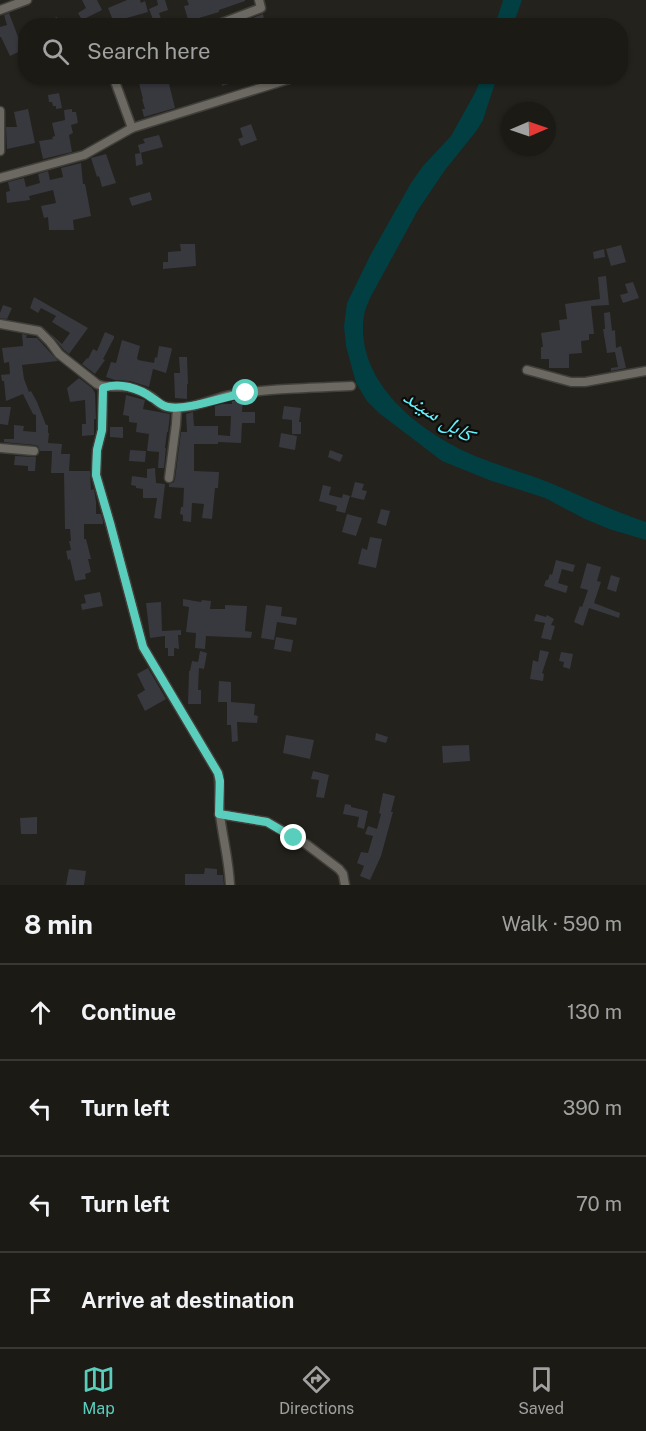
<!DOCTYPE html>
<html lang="en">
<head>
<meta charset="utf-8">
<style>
  :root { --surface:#1b1a15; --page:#282722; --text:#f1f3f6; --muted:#a0a1a0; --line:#393834; --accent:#5acebd }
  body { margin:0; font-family:"Public Sans","Noto Naskh Arabic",sans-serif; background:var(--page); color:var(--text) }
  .compass { position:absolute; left:502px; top:102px; width:54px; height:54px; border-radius:50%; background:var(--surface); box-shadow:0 2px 4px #0004; rotate:88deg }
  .stop { position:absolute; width:18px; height:18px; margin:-14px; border:4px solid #5acebd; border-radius:50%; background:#fff }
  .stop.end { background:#5acebd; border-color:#fff; box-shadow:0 2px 6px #0008 }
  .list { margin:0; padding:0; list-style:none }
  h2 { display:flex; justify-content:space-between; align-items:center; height:78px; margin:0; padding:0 24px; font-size:26px }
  h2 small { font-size:20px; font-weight:400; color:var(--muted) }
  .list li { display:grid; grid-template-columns:39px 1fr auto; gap:18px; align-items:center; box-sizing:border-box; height:96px; padding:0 24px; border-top:2px solid var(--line) }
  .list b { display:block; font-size:22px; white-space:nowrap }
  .list em { font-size:20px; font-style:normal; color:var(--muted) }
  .icon { flex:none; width:33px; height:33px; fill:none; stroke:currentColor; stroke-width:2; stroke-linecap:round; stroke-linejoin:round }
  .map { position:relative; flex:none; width:646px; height:885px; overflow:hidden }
  .search { position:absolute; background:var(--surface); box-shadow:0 2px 4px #0004; left:18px; right:18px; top:18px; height:66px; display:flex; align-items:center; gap:15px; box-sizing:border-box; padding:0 21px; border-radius:24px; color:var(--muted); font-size:22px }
  .sheet { height:462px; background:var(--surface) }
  nav { display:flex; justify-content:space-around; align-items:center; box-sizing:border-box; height:84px; border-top:2px solid var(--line); background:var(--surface); font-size:16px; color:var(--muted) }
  nav a { display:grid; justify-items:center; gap:3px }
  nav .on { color:var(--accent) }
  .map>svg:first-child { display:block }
  .water { fill:#023f43 }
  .building { fill:#38383f }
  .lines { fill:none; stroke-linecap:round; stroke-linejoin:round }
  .minor-casing { stroke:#403f3a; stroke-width:11 }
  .minor { stroke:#6b6961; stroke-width:8 }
  .route { stroke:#5acebd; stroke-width:8 }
  .labels { text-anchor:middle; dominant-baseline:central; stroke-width:4.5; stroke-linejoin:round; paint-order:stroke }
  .water-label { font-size:22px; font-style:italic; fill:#64f3ff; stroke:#0d0c09 }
</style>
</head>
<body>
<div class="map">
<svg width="646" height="885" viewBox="0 0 646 885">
  <rect width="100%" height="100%" fill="#24221c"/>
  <g class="water">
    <path d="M503,0H522L513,25H495Z"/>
    <path d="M481,77H497L483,120L477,130L445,170L418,210L370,298C368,303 365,309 364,315C355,375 407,421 454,446C484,462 517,470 548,482C581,496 613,511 646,522V540L609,529L585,519L545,498L489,480L442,461L379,413L367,401L356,383L346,346L344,326L347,303L371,254L411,183L423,166L451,136L476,91Z"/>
  </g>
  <g class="building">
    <path d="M82,0H97L102,10L82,20L78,13L86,8Z"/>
    <path d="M127,0H140L141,3L145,1L148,12L123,19L124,21L115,25L108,8Z"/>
    <path d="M157,0H165L168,10L159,13L161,19L154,22L149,9L158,5Z"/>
    <path d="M187,0H245V1L219,10V12L199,18L201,26H190L184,6L189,5Z"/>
    <path d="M9,13L23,50L10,56L1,37H0V27L7,25L4,15Z"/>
    <path d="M263,14L265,26H252L251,21L233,26Z"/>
    <path d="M57,17L60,26H51L49,20Z"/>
    <path d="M148,76H167L175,108L144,117L142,109H145L142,99H143L139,83L149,80Z"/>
    <path d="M220,76H249V78L222,86Z"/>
    <path d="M59,93L62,108L56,109V106H53L52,102H49L48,95Z"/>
    <path d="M28,109L35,143L7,149L6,127H17L14,112Z"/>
    <path d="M72,109V112H76L78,123L71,125L73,133L69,135L72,152L43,159L39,141L53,139L52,137L55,136L52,123L65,120L64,110Z"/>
    <path d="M251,124L257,140L241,146L238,139L243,137L240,128Z"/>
    <path d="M159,135L163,147L140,153L138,145L145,143L143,139Z"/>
    <path d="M141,153L143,164L136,166L135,154Z"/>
    <path d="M106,154L116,183L102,187L99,176L97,177L91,158Z"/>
    <path d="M81,163L83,184H85L87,194L91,216L73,220L74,230H49L48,217L44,218L41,206L56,203L53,190L29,196L30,200L7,203L6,192L10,191L8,182L24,178L26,187L40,183L38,174L48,171L50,180L63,177L61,168Z"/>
    <path d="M150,192L152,200L132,206L129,198Z"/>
    <path d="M180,244H195L196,266L163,269V262H168V252L181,251Z"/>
    <path d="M621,245L626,262L611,266L606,249Z"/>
    <path d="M604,249L605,257L594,259L593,252Z"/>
    <path d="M606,276L609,305L591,306L594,334H589V340L581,341L582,353L569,354V368H549V359H541V347H543L541,333L560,330L559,320L567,319L565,304L600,299L598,277Z"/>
    <path d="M633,282L639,298L623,303L620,295L628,293L625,284Z"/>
    <path d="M34,297L88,328L69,354L64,350L50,333L62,344L70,333L52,322L56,316L41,308L38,313L30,308Z"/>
    <path d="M3,305L12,308L7,319L0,318V313Z"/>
    <path d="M610,312L612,331L615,330L616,348L621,346L626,368L611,371V368L618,367L615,352L607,353L603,329H605L604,313Z"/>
    <path d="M105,332L114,336V338L103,359L105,360L95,374L82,364L87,358L88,359L93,349L97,351Z"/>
    <path d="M22,334L27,335L26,338H37L58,361L22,365L24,379L29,392L31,391L37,402L46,425H48V433H49L48,443L62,444L61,454H70L69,471H90L91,490L94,489L96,502V514H101L103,521V524H84V539H86L91,559H88L91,572L85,574L86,579L75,581L70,559L68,560L66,551L71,550L69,541H71L70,529H65L64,473H51L52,451H40L38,446L35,445L3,442H4V439H14V425L24,426L23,431L36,432V415L33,414L23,394L6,401L4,381H2L1,375L10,374L9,362L4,363L2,348L23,346Z"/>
    <path d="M122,340L140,346L137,358L138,360L154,363L155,357L157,358L159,346L171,348L172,349L166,373L153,369L149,387L130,381L115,380L106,377L111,362L116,363Z"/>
    <path d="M179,357H187L188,384H187V399L175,398L174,373H180Z"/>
    <path d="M79,378L92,388L95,393L96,419H94V435L82,436V424H86L85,400L70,402L67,388Z"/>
    <path d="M126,395L145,400L143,409L170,414L168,432H167L165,448H166L164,468H158L159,452L147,451L149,434L136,432L137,423L129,422V416L123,415Z"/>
    <path d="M243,400L242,412H255V423H242L241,443L218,442V444H194V471L219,472L218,488H215L212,519L202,518L204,504L192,503L191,522L183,521V515L180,514L181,507H183L184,488L169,487V484L174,482L175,479L181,432H187L186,414L193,412L194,426H218V435L230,436L231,416H215V406L222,404H232V401Z"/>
    <path d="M284,406L301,408L299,422H301V434H292V420L282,419Z"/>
    <path d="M0,407H11L8,425L0,424Z"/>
    <path d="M110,427H123V438L110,437Z"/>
    <path d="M281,433L297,436L295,450L279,447Z"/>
    <path d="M130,450L146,451L145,462L129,461Z"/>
    <path d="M330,450L343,455L340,462L328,457Z"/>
    <path d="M15,456L36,457L35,471H28V466L14,465Z"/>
    <path d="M155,468L156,483L165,484L161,519L154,518L157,498H143V489L136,488V486L131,485L132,476L147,478V469Z"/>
    <path d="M355,482L364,484L362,490L367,491L364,500L351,497Z"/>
    <path d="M323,485L331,487L329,495L342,498L343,494L350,496L345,513L336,511L337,506L319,501Z"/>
    <path d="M381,509L390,511L386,526L377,523Z"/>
    <path d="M347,514L362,518L356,536L342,532Z"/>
    <path d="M370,537L382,539L376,568L358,564L362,548L367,550Z"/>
    <path d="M556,560L575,565L573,572L562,569L558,583L568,586L566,593L544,586L546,580H548L550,574L552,575Z"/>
    <path d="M587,563L601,567L597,581L601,582L594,603L620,613L619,618L589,608L583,626L574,622L580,606L582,607L588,590L580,588Z"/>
    <path d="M611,575L620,578L616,592L607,589Z"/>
    <path d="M100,592L103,606L82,610L81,604L86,603L84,595Z"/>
    <path d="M183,599L201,602L202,600L211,601L210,609H225V605L247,606L245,631L252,632L251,638L206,636L205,649L195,648L196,633L186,632L189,607L183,606Z"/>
    <path d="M161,602L162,631L181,630V635H178L179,649L174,648V656H168V648H165V636L150,638L146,603Z"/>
    <path d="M266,605L282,607L281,616L297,618L296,625L277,622L274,640L261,638Z"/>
    <path d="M536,614L546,617L547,615L554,619L551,625L555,626L551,640L541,638L545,623L534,621Z"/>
    <path d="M276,637L293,640L291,652L274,649Z"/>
    <path d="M540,650L549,652L542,673L544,674L543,681L530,679L533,660L538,662Z"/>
    <path d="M200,651L207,653L204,669L199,668L198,690H201V704H188L189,671H190L192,661L198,662Z"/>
    <path d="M561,652L573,654L570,669L563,667L564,662L559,661Z"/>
    <path d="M148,668L166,699L145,711L137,695L145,690L137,674Z"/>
    <path d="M219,681L231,682V702L255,704L254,715L258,716L257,723L237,722L238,741L232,742L231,725H227V702H218Z"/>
    <path d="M376,733L388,737L386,743L375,740Z"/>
    <path d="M286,735L314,740L310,759L283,753Z"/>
    <path d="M469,745L470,761L443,763L442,746Z"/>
    <path d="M313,771L329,775L324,798L316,797L319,780L311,779Z"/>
    <path d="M383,793L395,796L391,812H393L381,856L370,880L360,876L364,866L357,863L361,852L368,853L373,836L365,834L368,826L377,829L381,814L379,813Z"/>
    <path d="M345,804L351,805V807L368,811L364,829L357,827L359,817L343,814Z"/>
    <path d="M37,817V834H21L20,818Z"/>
    <path d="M205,868L217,869V875H223L224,885H185V874H204Z"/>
    <path d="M69,869L86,871L84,885H66Z"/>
  </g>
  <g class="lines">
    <g class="minor-casing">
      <g id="minor">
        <path d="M0,10L27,0"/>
        <path d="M214,26L261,8L259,0"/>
        <path d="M113,76L132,128"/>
        <path d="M0,111V151"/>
        <path d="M0,178L84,155L132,128L299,76"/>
        <path d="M0,324L39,331L50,342L59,354L97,384C106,389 117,385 128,387C136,389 146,393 153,398C158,402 161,406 168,407C189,411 211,399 231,395C270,388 311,388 351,386"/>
        <path d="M527,370L571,382H585L646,371"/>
        <path d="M103,388L102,430L97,450L96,475L110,523L143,647L218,773C221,787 218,801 220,815C223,839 229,861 230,885"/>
        <path d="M0,448L34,451"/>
        <path d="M169,478L176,424L177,408"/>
        <path d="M219,814L267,822L306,844L339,869L343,874L345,885"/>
      </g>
    </g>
    <use href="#minor" class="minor"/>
  </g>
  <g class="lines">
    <path class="route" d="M246,393C225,396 187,411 168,407C161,406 158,401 152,398C139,388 119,382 103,388L102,430L97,450L96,475L110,523L143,647L218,773L220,781L219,814L267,822L294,838"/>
  </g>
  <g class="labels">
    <g class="water-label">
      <text transform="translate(439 415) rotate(33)">کابل سيند</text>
    </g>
  </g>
</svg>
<svg class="compass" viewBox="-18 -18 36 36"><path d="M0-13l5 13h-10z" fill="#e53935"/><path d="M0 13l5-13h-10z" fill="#a0a1a0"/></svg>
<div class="stop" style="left:246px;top:393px"></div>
<div class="stop end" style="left:294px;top:838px"></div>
<div class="search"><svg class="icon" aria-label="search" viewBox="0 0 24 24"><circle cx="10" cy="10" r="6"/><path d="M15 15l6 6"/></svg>Search here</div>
</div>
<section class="sheet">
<h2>8 min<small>Walk · 590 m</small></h2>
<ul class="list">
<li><svg class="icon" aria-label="ahead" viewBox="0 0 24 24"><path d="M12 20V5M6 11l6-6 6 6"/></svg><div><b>Continue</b></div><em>130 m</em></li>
<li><svg class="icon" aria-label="left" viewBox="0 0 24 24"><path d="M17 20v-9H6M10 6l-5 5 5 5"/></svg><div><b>Turn left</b></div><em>390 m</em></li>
<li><svg class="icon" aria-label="left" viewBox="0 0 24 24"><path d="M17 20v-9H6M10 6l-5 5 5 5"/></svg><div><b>Turn left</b></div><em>70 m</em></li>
<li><svg class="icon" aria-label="arrive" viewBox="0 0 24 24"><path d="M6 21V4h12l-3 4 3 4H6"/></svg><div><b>Arrive at destination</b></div></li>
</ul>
</section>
<nav>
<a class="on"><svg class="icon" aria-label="map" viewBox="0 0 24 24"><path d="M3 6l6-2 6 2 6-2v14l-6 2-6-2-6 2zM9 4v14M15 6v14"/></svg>Map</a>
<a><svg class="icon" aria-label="directions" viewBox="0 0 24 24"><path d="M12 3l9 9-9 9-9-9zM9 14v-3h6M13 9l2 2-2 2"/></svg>Directions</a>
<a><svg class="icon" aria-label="saved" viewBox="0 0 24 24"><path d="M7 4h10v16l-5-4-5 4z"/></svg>Saved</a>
</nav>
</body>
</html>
